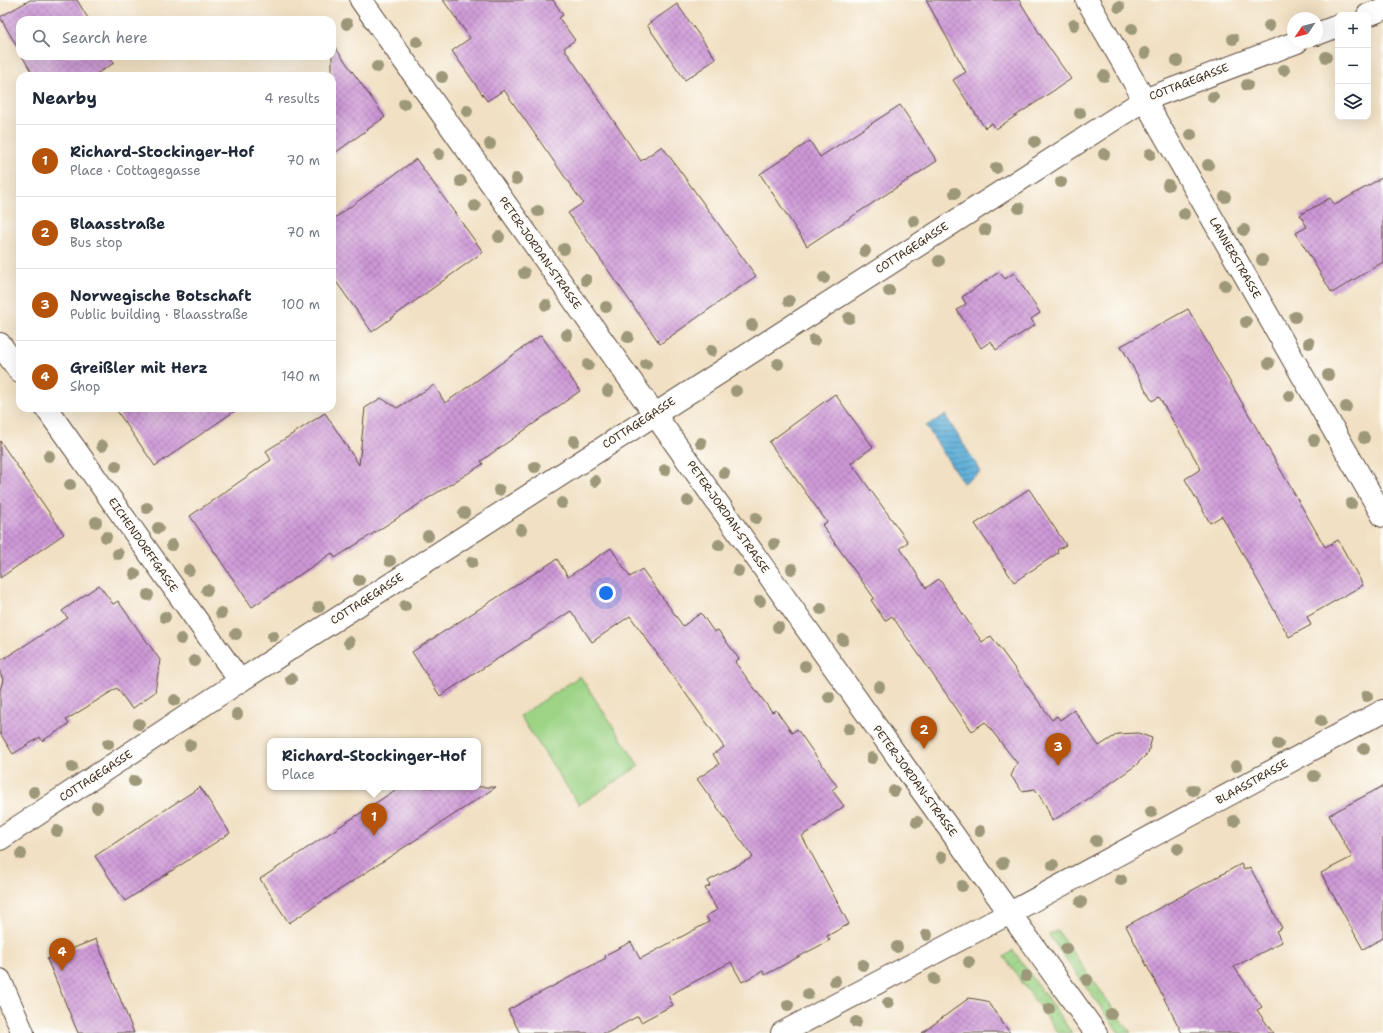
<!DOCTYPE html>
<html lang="en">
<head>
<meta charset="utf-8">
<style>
  :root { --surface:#fff; --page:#f6f6f7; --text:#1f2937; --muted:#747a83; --line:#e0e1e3; --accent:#b45309 }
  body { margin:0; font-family:"Shantell Sans",sans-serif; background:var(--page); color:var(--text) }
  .controls { position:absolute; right:12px; top:12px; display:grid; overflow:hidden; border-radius:8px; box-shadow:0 4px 16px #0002 }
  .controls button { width:36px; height:36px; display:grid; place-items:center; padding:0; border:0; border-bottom:1px solid var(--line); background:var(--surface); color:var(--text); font:20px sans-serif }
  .compass { position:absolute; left:1287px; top:12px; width:36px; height:36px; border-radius:50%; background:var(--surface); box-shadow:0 4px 16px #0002; rotate:235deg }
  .you { position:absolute; left:606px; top:593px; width:14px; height:14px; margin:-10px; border:3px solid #fff; border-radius:50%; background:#1a73e8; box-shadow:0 0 0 6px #1a73e833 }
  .badge { display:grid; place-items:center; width:26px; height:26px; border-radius:50%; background:var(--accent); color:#fff; font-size:13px; font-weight:700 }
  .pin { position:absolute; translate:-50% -33px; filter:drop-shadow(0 1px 2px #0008) }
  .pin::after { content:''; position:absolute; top:21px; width:14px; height:12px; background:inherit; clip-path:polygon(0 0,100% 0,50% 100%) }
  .popup { position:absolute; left:267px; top:738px; width:214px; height:52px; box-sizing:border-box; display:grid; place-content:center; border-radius:8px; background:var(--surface); filter:drop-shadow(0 1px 3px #0005); font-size:13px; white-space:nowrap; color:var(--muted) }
  .popup b { font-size:15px; color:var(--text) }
  .popup::after { content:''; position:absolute; left:50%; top:100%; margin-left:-8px; border:8px solid transparent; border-top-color:var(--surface) }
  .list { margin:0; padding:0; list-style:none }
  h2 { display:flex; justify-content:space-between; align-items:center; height:52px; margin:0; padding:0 16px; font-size:17px }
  h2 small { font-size:13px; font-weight:400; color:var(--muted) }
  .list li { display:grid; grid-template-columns:26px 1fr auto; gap:12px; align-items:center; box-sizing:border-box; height:72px; padding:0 16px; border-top:1px solid var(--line) }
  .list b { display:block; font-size:15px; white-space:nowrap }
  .list p { margin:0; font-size:13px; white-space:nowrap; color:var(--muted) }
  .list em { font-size:13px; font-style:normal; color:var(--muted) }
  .icon { flex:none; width:22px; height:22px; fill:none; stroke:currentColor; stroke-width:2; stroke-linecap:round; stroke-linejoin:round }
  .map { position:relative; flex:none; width:1383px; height:1033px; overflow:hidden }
  .search { position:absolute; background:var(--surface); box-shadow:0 4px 16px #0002; left:16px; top:16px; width:320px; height:44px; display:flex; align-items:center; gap:10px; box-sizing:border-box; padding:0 14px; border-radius:12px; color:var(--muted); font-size:15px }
  .panel { position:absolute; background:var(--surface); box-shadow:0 4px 16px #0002; left:16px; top:72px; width:320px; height:340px; border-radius:12px }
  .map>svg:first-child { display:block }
  .grass { fill:url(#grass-dots); stroke:#6c7e52 }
  .garden { fill:#9cd385; stroke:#6c7e52 }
  .water { fill:url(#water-rules); stroke:#4d6c7c }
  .building { fill:url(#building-cross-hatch) }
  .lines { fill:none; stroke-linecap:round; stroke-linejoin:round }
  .minor-casing { stroke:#564537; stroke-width:24 }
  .tertiary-casing { stroke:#564537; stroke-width:24 }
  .minor { stroke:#fff; stroke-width:22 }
  .tertiary { stroke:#fff; stroke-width:22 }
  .tree { fill:#9d9879 }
  .labels { text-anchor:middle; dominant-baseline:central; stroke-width:3.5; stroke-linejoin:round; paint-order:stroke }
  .street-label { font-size:11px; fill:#3b2a1e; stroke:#fdfcf7 }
</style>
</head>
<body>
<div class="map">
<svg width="1383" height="1033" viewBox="0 0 1383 1033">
  <defs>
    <pattern id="grass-dots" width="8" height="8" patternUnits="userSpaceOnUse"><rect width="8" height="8" fill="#9cd385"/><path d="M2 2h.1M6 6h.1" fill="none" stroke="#87b572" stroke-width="1.8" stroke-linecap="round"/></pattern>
    <pattern id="water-rules" width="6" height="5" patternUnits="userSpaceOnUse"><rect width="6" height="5" fill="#5fafd9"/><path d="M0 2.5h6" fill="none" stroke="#508faf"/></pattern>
    <pattern id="building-cross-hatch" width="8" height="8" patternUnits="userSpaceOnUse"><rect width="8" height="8" fill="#cd97d7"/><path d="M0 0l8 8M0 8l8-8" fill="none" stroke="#a87bae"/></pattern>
  </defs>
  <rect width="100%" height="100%" fill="#fdfcf7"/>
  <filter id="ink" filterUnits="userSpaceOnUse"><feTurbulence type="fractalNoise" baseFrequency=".025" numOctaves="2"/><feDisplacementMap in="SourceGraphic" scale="8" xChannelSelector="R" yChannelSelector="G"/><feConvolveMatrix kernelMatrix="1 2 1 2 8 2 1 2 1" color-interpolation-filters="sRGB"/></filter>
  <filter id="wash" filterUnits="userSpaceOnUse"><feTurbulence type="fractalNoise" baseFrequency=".012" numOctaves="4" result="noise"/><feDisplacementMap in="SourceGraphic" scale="16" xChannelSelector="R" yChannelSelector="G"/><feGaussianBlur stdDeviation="0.9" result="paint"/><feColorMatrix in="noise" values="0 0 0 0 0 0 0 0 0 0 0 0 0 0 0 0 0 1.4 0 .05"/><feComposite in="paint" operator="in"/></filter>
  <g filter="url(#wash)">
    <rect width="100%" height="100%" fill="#f1e0c3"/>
    <g class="grass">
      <path d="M1057,930L1131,1033H1119L1049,935Z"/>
      <path d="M1013,950L1072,1033H1058L1004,957Z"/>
    </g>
    <path class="garden" d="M580,676L639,766L579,805L520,716Z"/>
    <path class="water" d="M945,415L981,472L963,483L926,426Z"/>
    <g id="blocks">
      <g class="building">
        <path d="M30,0H77L89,20H20V52L0,17Z"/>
        <path d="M443,0H553L563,15L559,18L575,40L564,48L641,161L662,146L756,276L660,344L568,213L583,203L504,90L487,101L452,51L470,38Z"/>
        <path d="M926,0H1019L1043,39L1071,79L996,129L992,123L985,128L953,80L966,72Z"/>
        <path d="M677,4L716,59L685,80L647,25Z"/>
        <path d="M332,43L385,117L332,155Z"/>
        <path d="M22,56H110L114,63L93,76H34Z"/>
        <path d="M900,105L937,161L807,246L760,174L810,141L820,157Z"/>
        <path d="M416,159L483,252L372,332L332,276V220Z"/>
        <path d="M1383,177V262L1332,293L1296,233L1307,227L1300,215L1330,198L1335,205Z"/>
        <path d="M999,272L1005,279L1014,273L1040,313L1031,319L1035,325L996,350L991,341L981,348L957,310L966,304L962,297Z"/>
        <path d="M1188,309L1325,547L1338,540L1363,585L1307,617L1311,625L1289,637L1222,516L1210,523L1185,479L1201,469L1159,397L1152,401L1121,346Z"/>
        <path d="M541,335L580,391L481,461L483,464L427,499L335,558L332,553L252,607L190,516L271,460L266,451L325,413L359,465L365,408L381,398L397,408L434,385L445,403Z"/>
        <path d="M835,394L873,447L851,463L908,542L900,548L926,588L939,579L982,642L991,636L1052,720L1057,716L1060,720L1074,710L1099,746L1118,734L1138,733L1152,738L1148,753L1135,766L1088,799L1052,821L1046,806L1035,789L1022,791L1011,776L1017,763L985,722L972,731L892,616L885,621L871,600L874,598L822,525L827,522L769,442Z"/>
        <path d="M115,408H239L155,466Z"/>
        <path d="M0,441L64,534L0,578Z"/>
        <path d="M1029,489L1066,545L1057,550L1058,553L1014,582L975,524Z"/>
        <path d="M611,548L630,577L642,569L683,626L701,613L714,632L718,630L739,659L735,662L772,712L776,710L792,733L797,729L837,786L832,790L844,806L802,836L849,924L827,936L830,940L765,975L763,971L742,982L731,962L668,996L673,1005L641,1022L638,1016L607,1033H520L508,1010L606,958L605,956L607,954L631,942L640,959L709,922L706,916L717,910L705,888L710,886L708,881L753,857L697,779L719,764L713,754L724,747L630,616L592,642L571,611L440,696L412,652L557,559L568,577Z"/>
        <path d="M99,585L113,604L118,601L160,660L155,692L132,709L117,688L66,720L69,724L42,741L40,737L13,754L0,733V691L3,679L0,674V661L68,618L62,611Z"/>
        <path d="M1383,786V938L1363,949L1321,873L1352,857L1329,815Z"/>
        <path d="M200,787L230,833L125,901L95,856Z"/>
        <path d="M400,787H496L289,923L260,879Z"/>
        <path d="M1241,864L1244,870L1250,867L1282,928L1276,931L1282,942L1234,967L1262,1007L1257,1010L1273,1033H1182L1126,926Z"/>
        <path d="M96,939L134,1033H78L47,959Z"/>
        <path d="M969,998L987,1001L1010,1033H922Z"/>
      </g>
    </g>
  </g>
  <g filter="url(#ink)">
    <use href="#blocks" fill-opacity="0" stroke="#564537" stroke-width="1"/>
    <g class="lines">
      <g class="minor-casing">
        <g id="minor">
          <path d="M1087,0L1383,516"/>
          <path d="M1368,15L1383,9"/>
          <path d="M1317,34L1338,26"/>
          <path d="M0,344L20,372"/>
          <path d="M46,408L240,681"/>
          <path d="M0,839L240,681L1144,100L1297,42"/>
          <path d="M0,980L23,1033"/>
          <path d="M782,1033L1010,913L1383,711"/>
        </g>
      </g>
      <g class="tertiary-casing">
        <path id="tertiary" d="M361,0L904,766L1096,1033"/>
      </g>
      <use href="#minor" class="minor"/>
      <use href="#tertiary" class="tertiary"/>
    </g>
    <g class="tree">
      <circle cx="1119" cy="7" r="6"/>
      <circle cx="347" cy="24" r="6"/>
      <circle cx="1074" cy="25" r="6"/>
      <circle cx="1269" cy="26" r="6"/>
      <circle cx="1132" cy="29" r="6"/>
      <circle cx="1233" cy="39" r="6"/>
      <circle cx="417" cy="42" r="6"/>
      <circle cx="1145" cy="53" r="6"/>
      <circle cx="1326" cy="57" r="6"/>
      <circle cx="1177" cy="61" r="6"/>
      <circle cx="377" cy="67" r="6"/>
      <circle cx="1284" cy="70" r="6"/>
      <circle cx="1104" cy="76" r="6"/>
      <circle cx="442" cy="77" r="6"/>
      <circle cx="1247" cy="85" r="6"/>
      <circle cx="1213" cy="97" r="6"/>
      <circle cx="404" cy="104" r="6"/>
      <circle cx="467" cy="111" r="6"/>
      <circle cx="1080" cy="113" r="6"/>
      <circle cx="1191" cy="135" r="6"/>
      <circle cx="1035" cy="142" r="6"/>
      <circle cx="490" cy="144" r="6"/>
      <circle cx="439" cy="154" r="6"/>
      <circle cx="1104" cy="154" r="6"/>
      <circle cx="1150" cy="154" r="6"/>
      <circle cx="1208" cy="165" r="6"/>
      <circle cx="996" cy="168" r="6"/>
      <circle cx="516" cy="179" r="6"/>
      <circle cx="461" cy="181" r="6"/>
      <circle cx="1061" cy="182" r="6"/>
      <circle cx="1168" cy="185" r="6"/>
      <circle cx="955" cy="193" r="6"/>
      <circle cx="1225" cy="197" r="6"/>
      <circle cx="475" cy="206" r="6"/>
      <circle cx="1019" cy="208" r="6"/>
      <circle cx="538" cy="211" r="6"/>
      <circle cx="1184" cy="214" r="6"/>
      <circle cx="914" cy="221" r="6"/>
      <circle cx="985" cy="230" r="6"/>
      <circle cx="1244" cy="230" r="6"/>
      <circle cx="499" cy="237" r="6"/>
      <circle cx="564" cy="249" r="6"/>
      <circle cx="865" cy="251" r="6"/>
      <circle cx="1262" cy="260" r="6"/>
      <circle cx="939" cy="261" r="6"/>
      <circle cx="524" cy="273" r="6"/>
      <circle cx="824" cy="278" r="6"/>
      <circle cx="586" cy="280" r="6"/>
      <circle cx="1225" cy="285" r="6"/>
      <circle cx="889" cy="291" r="6"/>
      <circle cx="789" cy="301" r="6"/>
      <circle cx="546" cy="305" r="6"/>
      <circle cx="606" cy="307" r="6"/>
      <circle cx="1295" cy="317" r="6"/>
      <circle cx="849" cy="318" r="6"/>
      <circle cx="1246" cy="322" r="6"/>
      <circle cx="752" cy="325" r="6"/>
      <circle cx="567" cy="335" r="6"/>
      <circle cx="628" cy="337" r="6"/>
      <circle cx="814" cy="340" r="6"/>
      <circle cx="1309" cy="343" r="6"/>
      <circle cx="711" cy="351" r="6"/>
      <circle cx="1269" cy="363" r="6"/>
      <circle cx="646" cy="364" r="6"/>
      <circle cx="778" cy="364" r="6"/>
      <circle cx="588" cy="365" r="6"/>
      <circle cx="1328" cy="375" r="6"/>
      <circle cx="608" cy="391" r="6"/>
      <circle cx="736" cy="391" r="6"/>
      <circle cx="1289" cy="396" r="6"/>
      <circle cx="1346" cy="407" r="6"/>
      <circle cx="1364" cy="438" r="6"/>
      <circle cx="1314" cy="440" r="6"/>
      <circle cx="574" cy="441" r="6"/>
      <circle cx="701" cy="443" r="6"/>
      <circle cx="102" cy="446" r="6"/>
      <circle cx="49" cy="456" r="6"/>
      <circle cx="116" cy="466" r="6"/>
      <circle cx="535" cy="467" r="6"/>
      <circle cx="665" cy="470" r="6"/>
      <circle cx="724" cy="473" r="6"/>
      <circle cx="595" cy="481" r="6"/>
      <circle cx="70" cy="485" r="6"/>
      <circle cx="499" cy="490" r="6"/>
      <circle cx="688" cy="501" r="6"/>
      <circle cx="562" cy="503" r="6"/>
      <circle cx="1351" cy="504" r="6"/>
      <circle cx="147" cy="508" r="6"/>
      <circle cx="464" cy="513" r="6"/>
      <circle cx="756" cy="518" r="6"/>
      <circle cx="96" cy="522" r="6"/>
      <circle cx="158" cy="528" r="6"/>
      <circle cx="521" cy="530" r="6"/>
      <circle cx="428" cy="536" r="6"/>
      <circle cx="106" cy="537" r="6"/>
      <circle cx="774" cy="544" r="6"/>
      <circle cx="172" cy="545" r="6"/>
      <circle cx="719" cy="545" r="6"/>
      <circle cx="118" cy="554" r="6"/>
      <circle cx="390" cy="561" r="6"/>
      <circle cx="472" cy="562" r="6"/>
      <circle cx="792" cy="569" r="6"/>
      <circle cx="189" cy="570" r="6"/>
      <circle cx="738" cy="571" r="6"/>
      <circle cx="135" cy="574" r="6"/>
      <circle cx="359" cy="580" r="6"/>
      <circle cx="207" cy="590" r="6"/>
      <circle cx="148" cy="595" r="6"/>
      <circle cx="760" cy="601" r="6"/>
      <circle cx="405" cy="606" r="6"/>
      <circle cx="319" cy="607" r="6"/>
      <circle cx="821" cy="609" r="6"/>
      <circle cx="221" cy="613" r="6"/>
      <circle cx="165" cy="617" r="6"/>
      <circle cx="778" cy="627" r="6"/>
      <circle cx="236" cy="634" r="6"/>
      <circle cx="273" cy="636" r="6"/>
      <circle cx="181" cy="639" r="6"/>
      <circle cx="843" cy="640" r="6"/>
      <circle cx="349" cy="642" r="6"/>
      <circle cx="194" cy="661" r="6"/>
      <circle cx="805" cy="666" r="6"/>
      <circle cx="291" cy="679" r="6"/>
      <circle cx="879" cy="687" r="6"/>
      <circle cx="1367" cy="696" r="6"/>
      <circle cx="829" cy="697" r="6"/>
      <circle cx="175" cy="700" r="6"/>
      <circle cx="237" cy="714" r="6"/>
      <circle cx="1321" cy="721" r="6"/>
      <circle cx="139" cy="724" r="6"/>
      <circle cx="849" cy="729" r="6"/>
      <circle cx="108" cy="744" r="6"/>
      <circle cx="1278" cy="744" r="6"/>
      <circle cx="190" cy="745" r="6"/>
      <circle cx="1364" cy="749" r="6"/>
      <circle cx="872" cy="758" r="6"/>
      <circle cx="1236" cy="766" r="6"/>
      <circle cx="72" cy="767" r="6"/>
      <circle cx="1314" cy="776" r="6"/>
      <circle cx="134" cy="781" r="6"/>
      <circle cx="1193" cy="790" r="6"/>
      <circle cx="894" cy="791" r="6"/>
      <circle cx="34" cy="792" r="6"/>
      <circle cx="97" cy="807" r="6"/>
      <circle cx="1151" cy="812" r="6"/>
      <circle cx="1234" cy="821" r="6"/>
      <circle cx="917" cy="822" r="6"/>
      <circle cx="57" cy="831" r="6"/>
      <circle cx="980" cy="831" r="6"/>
      <circle cx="1096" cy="841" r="6"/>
      <circle cx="1178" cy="849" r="6"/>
      <circle cx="21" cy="854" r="6"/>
      <circle cx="942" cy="857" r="6"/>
      <circle cx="1003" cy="863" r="6"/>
      <circle cx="1053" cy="865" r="6"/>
      <circle cx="1121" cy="880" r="6"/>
      <circle cx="962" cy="886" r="6"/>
      <circle cx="1081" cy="902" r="6"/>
      <circle cx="927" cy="935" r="6"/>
      <circle cx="897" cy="947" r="6"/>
      <circle cx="1066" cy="949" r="6"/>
      <circle cx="969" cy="962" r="6"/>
      <circle cx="863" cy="965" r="6"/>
      <circle cx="1026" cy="976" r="6"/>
      <circle cx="934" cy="979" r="6"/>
      <circle cx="1087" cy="980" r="6"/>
      <circle cx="835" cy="981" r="6"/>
      <circle cx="808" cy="994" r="6"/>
      <circle cx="888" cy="1003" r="6"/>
      <circle cx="788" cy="1005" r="6"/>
      <circle cx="1049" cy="1009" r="6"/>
      <circle cx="1111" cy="1014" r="6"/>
      <circle cx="856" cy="1022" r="6"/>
    </g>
  </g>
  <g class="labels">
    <g class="street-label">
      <text transform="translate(1189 82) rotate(-21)">COTTAGEGASSE</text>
      <text transform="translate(912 248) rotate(-33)">COTTAGEGASSE</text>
      <text transform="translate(540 253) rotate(55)">PETER-JORDAN-STRASSE</text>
      <text transform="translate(1235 258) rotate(60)">LANNERSTRASSE</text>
      <text transform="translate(639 423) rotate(-33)">COTTAGEGASSE</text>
      <text transform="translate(728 517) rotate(55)">PETER-JORDAN-STRASSE</text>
      <text transform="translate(143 545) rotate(55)">EICHENDORFFGASSE</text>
      <text transform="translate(367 599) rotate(-33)">COTTAGEGASSE</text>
      <text transform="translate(96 776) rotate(-33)">COTTAGEGASSE</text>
      <text transform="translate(915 781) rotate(54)">PETER-JORDAN-STRASSE</text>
      <text transform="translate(1252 782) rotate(-29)">BLAASSTRASSE</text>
    </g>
  </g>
</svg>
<div class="controls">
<button>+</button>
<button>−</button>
<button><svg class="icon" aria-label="layers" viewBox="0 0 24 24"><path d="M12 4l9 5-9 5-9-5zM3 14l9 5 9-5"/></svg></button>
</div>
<svg class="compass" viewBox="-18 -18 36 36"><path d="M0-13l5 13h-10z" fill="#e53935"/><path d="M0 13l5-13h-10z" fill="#747a83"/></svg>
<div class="you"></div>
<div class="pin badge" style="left:374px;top:836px">1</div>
<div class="popup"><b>Richard-Stockinger-Hof</b>Place</div>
<div class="pin badge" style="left:924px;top:749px">2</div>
<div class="pin badge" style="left:1058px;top:766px">3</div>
<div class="pin badge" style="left:62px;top:971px">4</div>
<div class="search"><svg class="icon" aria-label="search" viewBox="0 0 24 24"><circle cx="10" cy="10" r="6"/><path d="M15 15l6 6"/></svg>Search here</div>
<section class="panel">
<h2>Nearby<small>4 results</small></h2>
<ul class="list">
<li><span class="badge">1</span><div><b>Richard-Stockinger-Hof</b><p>Place · Cottagegasse</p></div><em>70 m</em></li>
<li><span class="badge">2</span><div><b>Blaasstraße</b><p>Bus stop</p></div><em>70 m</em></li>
<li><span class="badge">3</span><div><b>Norwegische Botschaft</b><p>Public building · Blaasstraße</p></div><em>100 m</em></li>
<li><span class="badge">4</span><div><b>Greißler mit Herz</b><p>Shop</p></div><em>140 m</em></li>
</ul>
</section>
</div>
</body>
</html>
